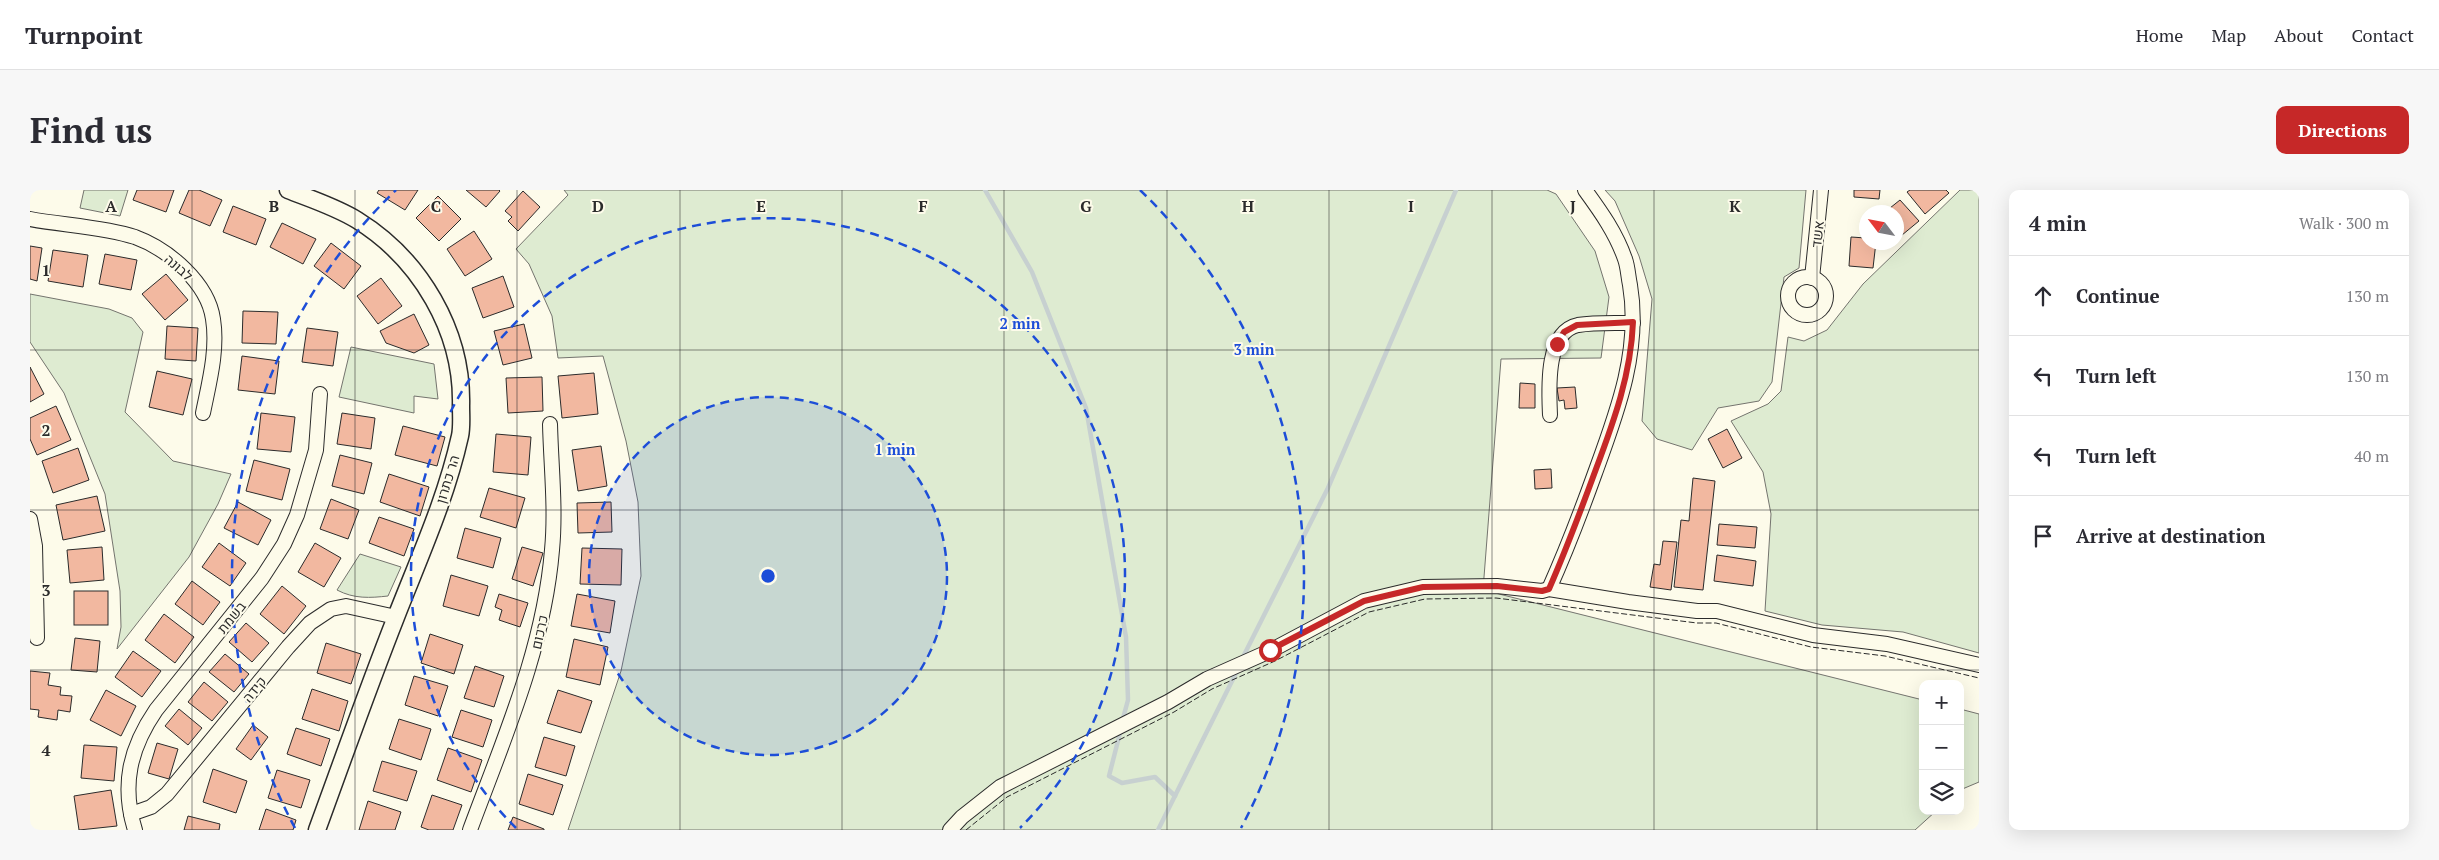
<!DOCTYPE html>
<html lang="en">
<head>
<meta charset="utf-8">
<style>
  :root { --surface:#fff; --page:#f7f7f7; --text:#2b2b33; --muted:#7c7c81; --line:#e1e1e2; --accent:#c62828 }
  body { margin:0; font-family:"PT Serif",Heebo,serif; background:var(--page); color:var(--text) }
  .controls { position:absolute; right:15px; bottom:15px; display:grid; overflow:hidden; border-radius:10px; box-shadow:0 5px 20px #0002 }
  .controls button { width:45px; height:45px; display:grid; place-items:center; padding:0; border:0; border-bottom:1px solid var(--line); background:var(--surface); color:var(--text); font:25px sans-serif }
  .compass { position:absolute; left:1829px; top:15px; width:45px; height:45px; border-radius:50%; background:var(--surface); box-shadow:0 5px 20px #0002; rotate:302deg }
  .stop { position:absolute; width:15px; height:15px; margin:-11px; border:4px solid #c62828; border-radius:50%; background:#fff }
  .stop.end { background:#c62828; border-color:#fff; box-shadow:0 1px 5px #0008 }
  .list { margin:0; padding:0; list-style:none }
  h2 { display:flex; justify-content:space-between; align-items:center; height:65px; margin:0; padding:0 20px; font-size:21px }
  h2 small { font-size:16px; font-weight:400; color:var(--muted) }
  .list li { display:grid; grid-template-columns:32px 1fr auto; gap:15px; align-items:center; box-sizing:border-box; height:80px; padding:0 20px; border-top:1px solid var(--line) }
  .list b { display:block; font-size:19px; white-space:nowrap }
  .list em { font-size:16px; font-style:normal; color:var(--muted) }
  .icon { flex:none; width:28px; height:28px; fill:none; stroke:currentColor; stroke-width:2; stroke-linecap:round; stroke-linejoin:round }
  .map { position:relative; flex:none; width:1949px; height:640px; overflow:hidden; border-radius:10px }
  header { display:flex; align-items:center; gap:30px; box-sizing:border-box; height:70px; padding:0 25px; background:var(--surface); border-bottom:1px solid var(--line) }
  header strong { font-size:24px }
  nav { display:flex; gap:28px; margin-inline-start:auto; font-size:18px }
  .intro { display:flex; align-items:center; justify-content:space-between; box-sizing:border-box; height:120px; padding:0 30px }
  h1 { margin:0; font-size:35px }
  .button { padding:12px 22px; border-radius:10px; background:var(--accent); color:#fff; font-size:18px; font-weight:700 }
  main { display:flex; gap:30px; padding:0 30px }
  aside { flex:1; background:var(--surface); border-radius:10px; box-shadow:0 5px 20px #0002 }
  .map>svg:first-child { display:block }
  .green { fill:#deebd1; stroke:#74746e }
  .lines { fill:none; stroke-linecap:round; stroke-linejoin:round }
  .stream { stroke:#c7d0d0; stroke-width:4.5 }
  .building { fill:#f2b8a0; stroke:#2b2b2b }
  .minor-casing { stroke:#2b2b2b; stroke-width:16 }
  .tertiary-casing { stroke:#2b2b2b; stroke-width:19 }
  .minor { stroke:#fdfbea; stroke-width:14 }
  .tertiary { stroke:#fdfbea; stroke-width:16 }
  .fence { stroke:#2b2b2b; stroke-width:1; stroke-dasharray:6 2.5; stroke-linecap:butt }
  .route { stroke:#c62828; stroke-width:6 }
  .grid { fill:none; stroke:#2b2b2b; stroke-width:1; stroke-opacity:0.55 }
  .ring { fill:none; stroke:#1d4ed8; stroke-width:2.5; stroke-dasharray:9 6 }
  .labels { text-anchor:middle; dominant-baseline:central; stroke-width:4; stroke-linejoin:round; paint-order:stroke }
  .street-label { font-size:14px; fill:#2b2b2b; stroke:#fdfbea }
  .grid-label { font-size:16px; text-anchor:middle; font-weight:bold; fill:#2b2b2b; stroke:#fdfbea; stroke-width:4; stroke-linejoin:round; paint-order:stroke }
  .centre { fill:#1d4ed8; stroke:#fdfbea; stroke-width:2.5 }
  .ring-label { font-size:15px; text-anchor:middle; font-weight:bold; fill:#1d4ed8; stroke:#fdfbea; stroke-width:4; stroke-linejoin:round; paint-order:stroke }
</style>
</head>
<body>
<header>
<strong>Turnpoint</strong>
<nav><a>Home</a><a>Map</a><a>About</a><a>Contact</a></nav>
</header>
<div class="intro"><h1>Find us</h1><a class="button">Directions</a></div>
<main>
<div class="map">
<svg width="1949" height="640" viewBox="0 0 1949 640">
  <rect width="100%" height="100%" fill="#fdfbea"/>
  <g class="green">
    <path d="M54,0H98L90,26L50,18Z"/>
    <path d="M534,0H1517L1526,4L1565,61L1579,107L1571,168L1471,169L1453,400L1893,510V621H1906L1885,640H538L591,481L611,386L608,312L596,251L573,166L528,168L522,126L499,74L486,59L538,5Z"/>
    <path d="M1575,0H1776L1769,78L1754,87L1742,192L1729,211L1688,218L1662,260L1627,249L1612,231L1622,109L1609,66L1585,11Z"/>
    <path d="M1930,0H1949V463L1873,442L1792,435L1735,421L1741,324L1733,282L1701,231L1738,214L1751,201L1758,147L1774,151L1797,140L1833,94Z"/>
    <path d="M0,104L79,119L102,128L113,142L95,222L143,271L201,284L188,314L159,367L87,459L91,437L90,401L75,304L34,203L0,152Z"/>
    <path d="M321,157L404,174L408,209L384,206V223L309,207Z"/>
    <path d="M330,364L371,377L358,406C340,408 324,409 307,400Z"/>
    <path d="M1930,519L1949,524V592L1930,600Z"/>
  </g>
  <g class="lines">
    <g class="stream">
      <path d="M955,0L1002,82L1056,218L1096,447L1098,510L1092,532"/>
      <path d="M1212,469L1298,298L1426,0"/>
      <path d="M1091,539L1079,586L1092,593L1125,587L1145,606"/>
      <path d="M1128,640L1207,481"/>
    </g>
  </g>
  <g class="building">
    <path d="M107,0H144L136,22L103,10Z"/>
    <path d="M159,0H169L192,10L180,36L149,23Z"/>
    <path d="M349,0H388L375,20L347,3Z"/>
    <path d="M436,0H469L470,1L456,17Z"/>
    <path d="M1824,0H1850L1849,9L1824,7Z"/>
    <path d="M1880,0H1916L1919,3L1895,24L1877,2Z"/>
    <path d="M493,1L510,17L488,41L478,31L482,27L475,21Z"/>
    <path d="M408,6L431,29L409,51L386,28Z"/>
    <path d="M1870,10L1889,31L1866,50V22H1855Z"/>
    <path d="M203,16L236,29L226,55L193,42Z"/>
    <path d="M252,33L286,49L273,74L240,57Z"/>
    <path d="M444,41L462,69L435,86L417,59Z"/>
    <path d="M1821,47L1836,48V52H1846L1843,78L1819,76Z"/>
    <path d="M301,53L331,76L314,99L284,76Z"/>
    <path d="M0,56L12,58L7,91L0,89Z"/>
    <path d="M23,60L58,65L53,97L18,91Z"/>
    <path d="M75,64L107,70L101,100L69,94Z"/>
    <path d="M136,84L158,110L135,130L112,104Z"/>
    <path d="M473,86L484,117L453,128L442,98Z"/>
    <path d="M351,88L372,116L348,134L327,106Z"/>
    <path d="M213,121L248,122L246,154L212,153Z"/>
    <path d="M384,124L399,155L384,163L356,153L350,141Z"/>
    <path d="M494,134L502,168L473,175L464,141Z"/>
    <path d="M137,136L168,138L166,171L135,169Z"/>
    <path d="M277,138L308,142L303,176L272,172Z"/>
    <path d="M212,166L249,171L245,204L208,200Z"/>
    <path d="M0,177L14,204L0,212Z"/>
    <path d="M127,181L162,189L153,225L119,217Z"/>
    <path d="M564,183L568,224L532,228L528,186Z"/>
    <path d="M512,187L513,221L478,223L476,188Z"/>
    <path d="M1490,193L1505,194V218H1489Z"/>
    <path d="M1545,197L1547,218L1535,219L1534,210L1529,211L1527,198Z"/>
    <path d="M26,216L41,250L7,265L0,249V228Z"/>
    <path d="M231,223L265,227L261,262L227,259Z"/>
    <path d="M312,223L345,228L341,259L307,254Z"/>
    <path d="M373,236L415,247L407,276L365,265Z"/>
    <path d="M1697,239L1712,268L1693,278L1678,249Z"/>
    <path d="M466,244L501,247L498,285L463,282Z"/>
    <path d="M571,256L577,296L548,301L542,260Z"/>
    <path d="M48,258L59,290L23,303L12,271Z"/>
    <path d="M310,265L342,273L334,304L302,296Z"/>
    <path d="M224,270L260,279L252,310L216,301Z"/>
    <path d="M1521,279L1522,298L1505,299L1504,280Z"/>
    <path d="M359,284L399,297L390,326L350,312Z"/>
    <path d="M1663,288L1685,291L1673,400L1644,397L1651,330L1659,331Z"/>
    <path d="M459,298L495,308L486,338L450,327Z"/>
    <path d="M67,306L75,341L33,350L26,315Z"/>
    <path d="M301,309L329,320L318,349L290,339Z"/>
    <path d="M208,312L241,330L228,355L194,338Z"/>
    <path d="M581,312L582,342L548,343L547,313Z"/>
    <path d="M349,327L384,339L374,366L339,353Z"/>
    <path d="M1689,334L1727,337L1725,358L1687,355Z"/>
    <path d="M435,338L471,348L463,378L427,368Z"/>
    <path d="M1633,351L1647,352L1641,400L1620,397L1624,374L1630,375Z"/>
    <path d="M189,353L216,373L200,396L172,377Z"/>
    <path d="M285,353L311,368L294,397L268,382Z"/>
    <path d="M72,357L74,390L40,393L37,360Z"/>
    <path d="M492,357L513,363L503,396L482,389Z"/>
    <path d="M552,358L592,359L591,395L550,394Z"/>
    <path d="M1687,365L1726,371L1723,396L1684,391Z"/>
    <path d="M421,385L458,396L449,426L413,416Z"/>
    <path d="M162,391L190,412L173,435L145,414Z"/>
    <path d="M252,396L276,416L254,444L230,424Z"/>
    <rect x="44" y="401" width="34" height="34"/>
    <path d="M469,404L498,413L490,437L469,430L472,420L465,417Z"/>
    <path d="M547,404L585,411L580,443L541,436Z"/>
    <path d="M134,424L164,447L145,473L115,450Z"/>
    <path d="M216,433L239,453L222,472L199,452Z"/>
    <path d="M400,444L433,455L424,484L391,473Z"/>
    <path d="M45,448L70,451L67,482L41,480Z"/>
    <path d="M544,449L578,457L570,495L536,487Z"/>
    <path d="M296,453L331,464L321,494L287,483Z"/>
    <path d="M103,461L131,481L112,507L85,487Z"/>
    <path d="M195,464L219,484L204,502L179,482Z"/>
    <path d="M445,476L474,486L464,517L434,508Z"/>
    <path d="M0,481L20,483L18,495L31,497L30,505L42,506L40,522L28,520L27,530L8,527L9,520L0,519Z"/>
    <path d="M384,486L418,496L408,526L375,515Z"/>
    <path d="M174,492L198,512L182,531L158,512Z"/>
    <path d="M282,499L318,511L309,541L272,529Z"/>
    <path d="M76,500L106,516L91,546L60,530Z"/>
    <path d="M528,500L562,511L551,543L517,533Z"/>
    <path d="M149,519L172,538L158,555L135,536Z"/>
    <path d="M431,520L462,530L453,557L422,547Z"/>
    <path d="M369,529L401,539L391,570L359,559Z"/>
    <path d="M223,535L238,547L221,570L206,559Z"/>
    <path d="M266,538L300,549L291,576L257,564Z"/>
    <path d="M514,547L545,556L536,586L505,577Z"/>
    <path d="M127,553L148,559L139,589L118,583Z"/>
    <path d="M54,555L87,557L84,591L51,588Z"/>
    <path d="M418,558L452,570L441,602L407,590Z"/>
    <path d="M352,571L387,581L377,611L343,601Z"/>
    <path d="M183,579L217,591L206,623L173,612Z"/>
    <path d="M247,580L280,590L271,618L238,608Z"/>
    <path d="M498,584L533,595L523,625L489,614Z"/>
    <path d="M81,600L87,636L49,640L44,606Z"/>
    <path d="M402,605L432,615L423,640H399L391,637Z"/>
    <path d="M338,611L371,622L365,640H329Z"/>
    <path d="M236,619L266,630L263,640H229Z"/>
    <path d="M158,626L190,634L189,640H154Z"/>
    <path d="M483,627L514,639V640H478Z"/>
  </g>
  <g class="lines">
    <g class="minor-casing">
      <g id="minor">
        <path d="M0,29C32,35 75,37 105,47C138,59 178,93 183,129C188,160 179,193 173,223"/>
        <circle cx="1777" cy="106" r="19"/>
        <path d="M1782,88L1791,0"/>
        <path d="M1520,225C1519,200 1515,142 1548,135C1565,132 1585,133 1603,133"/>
        <path d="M0,329L5,356L7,448"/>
        <path d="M1519,399C1536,361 1551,322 1565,283C1587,223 1611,160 1600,95C1598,86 1598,77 1595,69C1586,43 1571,22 1555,0"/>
        <path d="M101,624L121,617L137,604L258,457L280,433L301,419L316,416L366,427"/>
        <path d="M105,640C91,595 100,558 126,520L232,388L254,354L267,325L286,260L290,204"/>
        <path d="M440,640C474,548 514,458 522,360C526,318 521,276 520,234"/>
        <path d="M920,640L932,627L970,597L1138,512L1177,489L1240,461L1334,411L1393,397L1467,396L1512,401L1519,399L1598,412L1667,421H1687L1783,445L1857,454L1949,475"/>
      </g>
    </g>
    <g class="tertiary-casing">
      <path id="tertiary" d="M258,0C281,9 306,17 327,30C390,69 433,141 431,216C431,226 432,237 430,246C416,309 389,368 366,427C338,498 313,569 287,640"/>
    </g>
    <use href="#minor" class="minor"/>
    <use href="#tertiary" class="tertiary"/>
    <path class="fence" d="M936,640L977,607L1144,522L1182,499L1245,471L1339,422L1395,409L1466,408L1667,433H1686L1781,457L1855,466L1949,488"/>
  </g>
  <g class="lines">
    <path class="route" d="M1240,460L1334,411L1393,397L1467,396L1512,401L1519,399C1536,360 1551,320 1566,279C1584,231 1601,184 1603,132L1547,135L1534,142L1527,154"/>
  </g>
  <path class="grid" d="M162,0V640M325,0V640M487,0V640M650,0V640M812,0V640M974,0V640M1137,0V640M1299,0V640M1462,0V640M1624,0V640M1787,0V640M0,160H1949M0,320H1949M0,480H1949"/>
  <circle cx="738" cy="386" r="179" fill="#1d4ed8" fill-opacity=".12"/>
  <g class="ring">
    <circle cx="738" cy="386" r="179"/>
    <path d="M486 638A357 357 0 1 1 990 638"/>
    <path d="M265 638A536 536 0 0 1 366 0M1110 0A536 536 0 0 1 1211 638"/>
  </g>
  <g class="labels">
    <g class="street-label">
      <text transform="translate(1787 44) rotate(-84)">אשד</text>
      <text transform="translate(149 77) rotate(41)">לבונה</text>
      <text transform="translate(417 289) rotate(-73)">הר כתרון</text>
      <text transform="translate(201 427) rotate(-51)">בשמת</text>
      <text transform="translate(509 442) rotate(-78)">כרכום</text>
      <text transform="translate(224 499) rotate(-51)">קידה</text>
    </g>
  </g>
  <g class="grid-label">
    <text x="81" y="22">A</text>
    <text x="244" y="22">B</text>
    <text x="406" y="22">C</text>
    <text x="568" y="22">D</text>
    <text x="731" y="22">E</text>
    <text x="893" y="22">F</text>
    <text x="1056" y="22">G</text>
    <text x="1218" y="22">H</text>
    <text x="1381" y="22">I</text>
    <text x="1543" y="22">J</text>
    <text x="1705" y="22">K</text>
    <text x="16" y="86">1</text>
    <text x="16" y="246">2</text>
    <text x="16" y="406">3</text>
    <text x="16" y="566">4</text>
  </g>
  <circle cx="738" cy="386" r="8" class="centre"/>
  <g class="ring-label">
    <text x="990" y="139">2 min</text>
    <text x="1224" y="165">3 min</text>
    <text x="865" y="265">1 min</text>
  </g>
</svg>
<div class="controls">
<button>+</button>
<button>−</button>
<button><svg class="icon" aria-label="layers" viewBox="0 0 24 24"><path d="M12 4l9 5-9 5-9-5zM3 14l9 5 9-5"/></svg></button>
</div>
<svg class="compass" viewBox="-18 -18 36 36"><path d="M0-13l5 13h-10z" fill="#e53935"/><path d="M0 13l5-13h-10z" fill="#7c7c81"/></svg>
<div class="stop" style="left:1240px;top:460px"></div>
<div class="stop end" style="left:1527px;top:154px"></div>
</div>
<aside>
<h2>4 min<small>Walk · 300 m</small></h2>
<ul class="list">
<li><svg class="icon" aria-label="ahead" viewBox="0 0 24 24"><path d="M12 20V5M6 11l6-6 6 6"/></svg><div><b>Continue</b></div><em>130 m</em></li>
<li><svg class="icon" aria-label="left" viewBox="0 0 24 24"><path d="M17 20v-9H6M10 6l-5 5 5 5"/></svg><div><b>Turn left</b></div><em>130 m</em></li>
<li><svg class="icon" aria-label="left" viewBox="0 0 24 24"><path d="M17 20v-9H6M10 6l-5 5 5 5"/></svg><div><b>Turn left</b></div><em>40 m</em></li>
<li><svg class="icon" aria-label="arrive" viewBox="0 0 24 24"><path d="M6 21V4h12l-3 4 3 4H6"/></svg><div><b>Arrive at destination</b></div></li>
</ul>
</aside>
</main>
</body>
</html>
